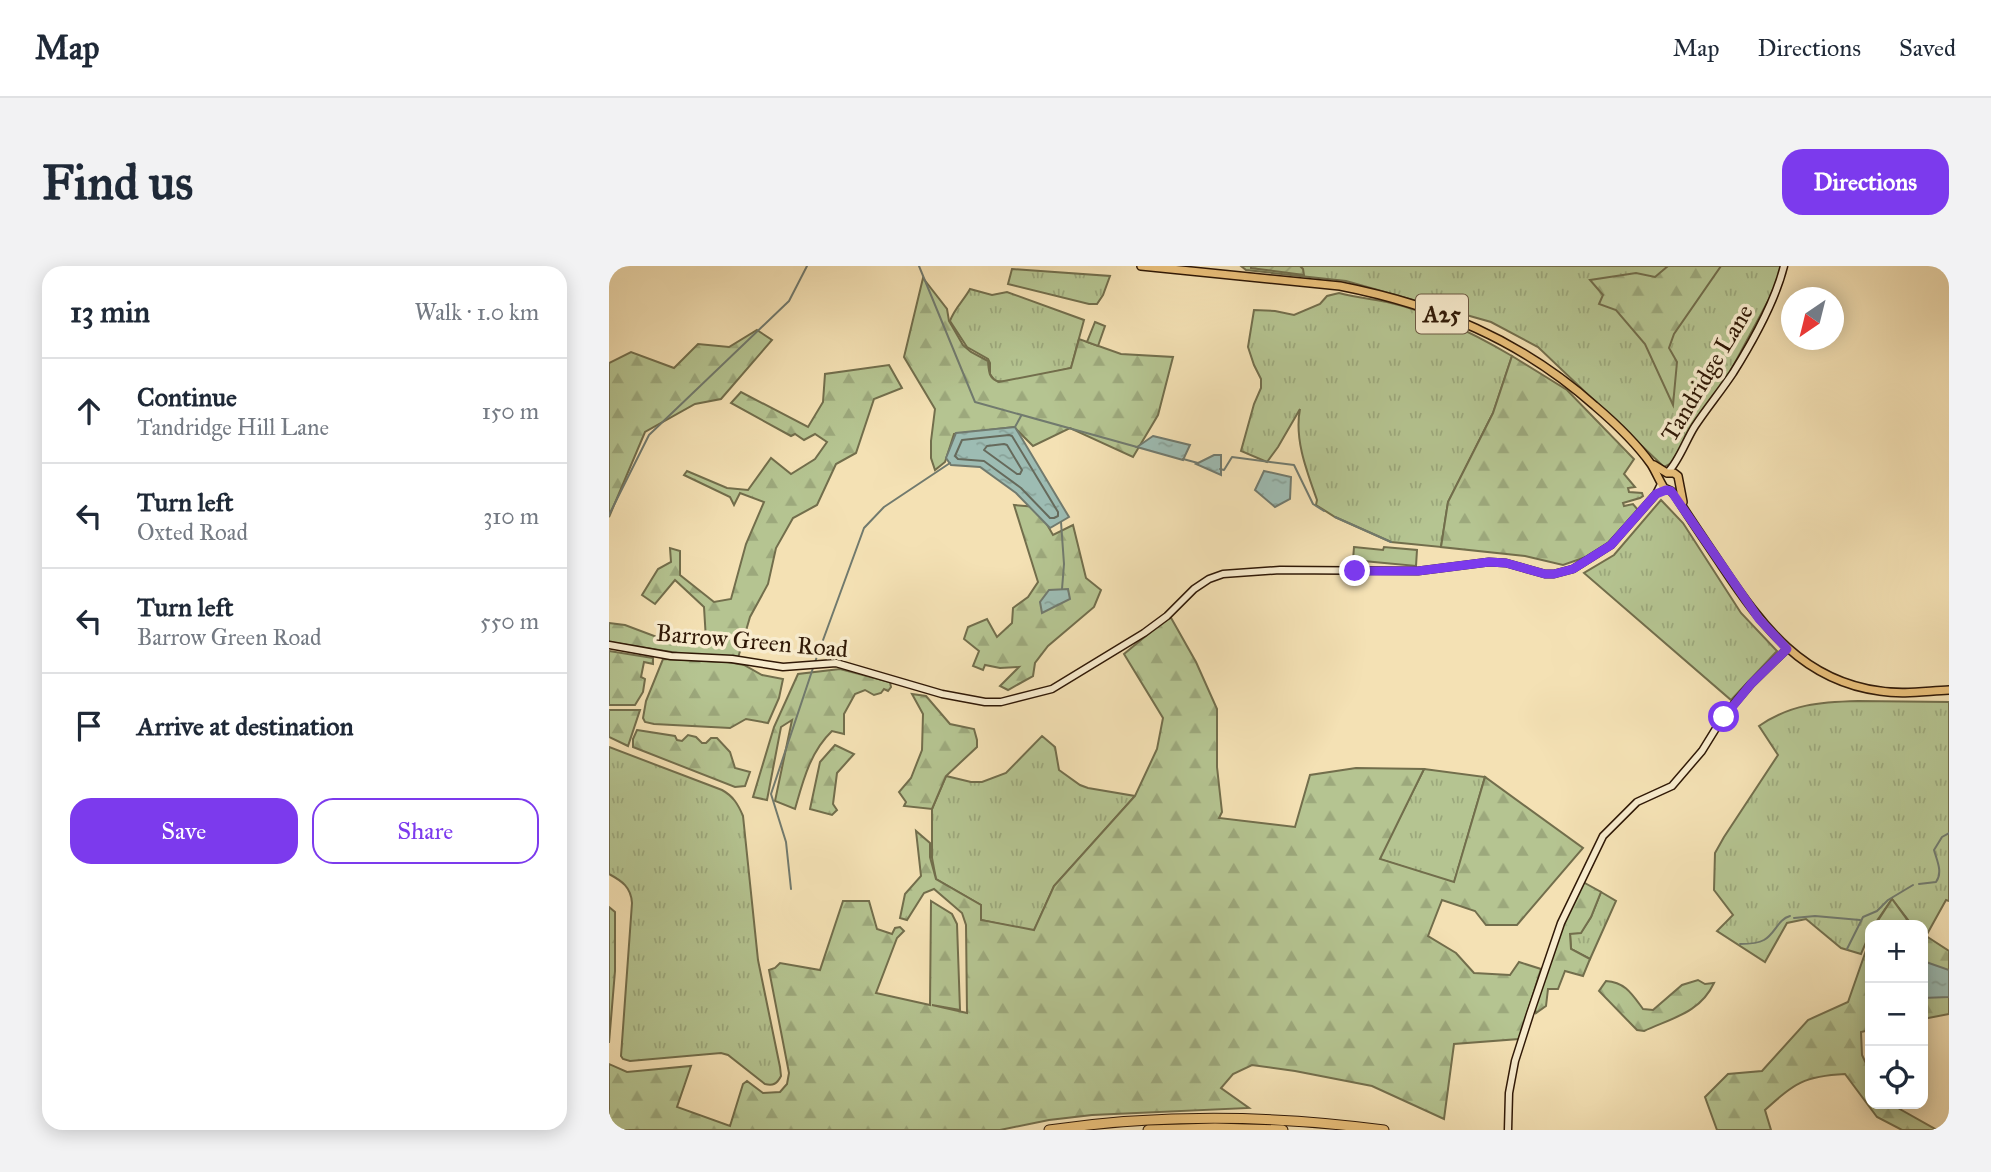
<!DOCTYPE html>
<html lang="en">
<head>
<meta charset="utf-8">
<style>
  :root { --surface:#fff; --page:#f2f2f3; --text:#1f2937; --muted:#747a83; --line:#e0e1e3; --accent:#7c3aed }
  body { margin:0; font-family:"IM FELL Great Primer",serif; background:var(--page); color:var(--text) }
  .controls { position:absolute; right:21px; bottom:21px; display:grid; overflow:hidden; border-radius:14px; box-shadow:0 4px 18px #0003 }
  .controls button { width:63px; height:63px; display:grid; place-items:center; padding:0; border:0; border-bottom:2px solid var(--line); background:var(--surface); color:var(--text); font:35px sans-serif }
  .compass { position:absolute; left:1172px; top:21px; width:63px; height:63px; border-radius:50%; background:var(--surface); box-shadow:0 4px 18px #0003; rotate:215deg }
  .stop { position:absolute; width:21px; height:21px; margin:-16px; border:5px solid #7c3aed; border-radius:50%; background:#fff }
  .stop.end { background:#7c3aed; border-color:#fff; box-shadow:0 2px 7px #0008 }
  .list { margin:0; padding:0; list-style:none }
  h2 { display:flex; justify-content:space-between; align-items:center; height:91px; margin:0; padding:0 28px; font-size:30px }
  h2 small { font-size:23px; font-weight:400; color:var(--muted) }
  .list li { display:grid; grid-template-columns:46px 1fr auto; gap:21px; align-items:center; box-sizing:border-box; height:105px; padding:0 28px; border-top:2px solid var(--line) }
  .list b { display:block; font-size:26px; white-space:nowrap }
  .list p { margin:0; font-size:23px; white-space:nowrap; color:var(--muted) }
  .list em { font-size:23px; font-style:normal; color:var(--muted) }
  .actions { display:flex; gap:14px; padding:21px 28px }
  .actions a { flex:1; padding:16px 0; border:2px solid var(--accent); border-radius:21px; text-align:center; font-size:24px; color:var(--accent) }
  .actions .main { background:var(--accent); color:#fff }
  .icon { flex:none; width:38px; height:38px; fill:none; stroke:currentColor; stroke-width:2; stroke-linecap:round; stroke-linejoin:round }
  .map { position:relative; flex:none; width:1340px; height:864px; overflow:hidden; border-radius:21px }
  header { display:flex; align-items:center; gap:42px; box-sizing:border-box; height:98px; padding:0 35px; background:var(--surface); border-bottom:2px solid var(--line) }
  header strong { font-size:33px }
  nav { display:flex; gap:38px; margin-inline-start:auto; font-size:24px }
  .intro { display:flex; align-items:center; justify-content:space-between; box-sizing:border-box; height:168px; padding:0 42px }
  h1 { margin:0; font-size:49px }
  .button { padding:18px 32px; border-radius:21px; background:var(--accent); color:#fff; font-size:24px; font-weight:700 }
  main { display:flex; gap:42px; padding:0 42px }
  aside { flex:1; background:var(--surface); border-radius:21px; box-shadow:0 4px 18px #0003 }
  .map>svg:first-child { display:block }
  .grass { fill:url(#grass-tufts); stroke:#726e4c; stroke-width:2 }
  .forest { fill:url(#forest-firs); stroke:#726e4c; stroke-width:2 }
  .park { fill:#b5c491; stroke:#726e4c; stroke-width:2 }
  .garden { fill:url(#garden-furrows); stroke:#726e4c; stroke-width:2 }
  .water { fill:url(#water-ripples); stroke:#717a6e; stroke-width:2 }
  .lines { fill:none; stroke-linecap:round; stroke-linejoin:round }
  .shore { stroke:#666a5c; stroke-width:2 }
  .stream { stroke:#717a6e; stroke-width:2 }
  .secondary-casing { stroke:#2f1806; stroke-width:9 }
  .primary-casing { stroke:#2f1806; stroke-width:10 }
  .highway-casing { stroke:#2f1806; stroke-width:11 }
  .secondary { stroke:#f8ecce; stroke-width:6 }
  .primary { stroke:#eac07a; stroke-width:7 }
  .highway { stroke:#eac07a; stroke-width:9 }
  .route { stroke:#7c3aed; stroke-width:9 }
  .labels { text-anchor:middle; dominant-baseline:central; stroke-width:7; stroke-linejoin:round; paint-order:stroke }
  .shield { fill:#f8ecce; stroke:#6b5842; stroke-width:2 }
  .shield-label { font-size:23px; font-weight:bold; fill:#2f1806 }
  .street-label { font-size:24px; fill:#2f1806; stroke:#f8ecce }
</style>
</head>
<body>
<header>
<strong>Map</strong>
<nav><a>Map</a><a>Directions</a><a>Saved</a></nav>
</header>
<div class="intro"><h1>Find us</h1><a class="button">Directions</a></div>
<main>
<aside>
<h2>13 min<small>Walk · 1.0 km</small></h2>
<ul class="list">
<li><svg class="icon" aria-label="ahead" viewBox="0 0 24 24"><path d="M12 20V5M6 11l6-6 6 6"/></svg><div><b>Continue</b><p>Tandridge Hill Lane</p></div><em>150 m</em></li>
<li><svg class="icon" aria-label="left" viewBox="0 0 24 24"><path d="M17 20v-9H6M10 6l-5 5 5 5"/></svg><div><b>Turn left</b><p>Oxted Road</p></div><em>310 m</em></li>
<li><svg class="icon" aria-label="left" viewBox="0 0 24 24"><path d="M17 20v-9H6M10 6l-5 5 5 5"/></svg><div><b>Turn left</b><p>Barrow Green Road</p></div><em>550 m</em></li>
<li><svg class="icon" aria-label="arrive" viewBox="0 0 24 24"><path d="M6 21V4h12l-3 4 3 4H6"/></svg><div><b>Arrive at destination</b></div></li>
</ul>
<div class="actions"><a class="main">Save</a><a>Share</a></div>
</aside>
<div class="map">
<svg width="1340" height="864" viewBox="0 0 1340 864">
  <defs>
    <pattern id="grass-tufts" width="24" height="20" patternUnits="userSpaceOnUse" patternTransform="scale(1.75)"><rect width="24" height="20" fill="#b5c491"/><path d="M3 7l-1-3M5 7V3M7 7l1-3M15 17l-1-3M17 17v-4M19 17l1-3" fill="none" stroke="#9ca87c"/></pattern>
    <pattern id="forest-firs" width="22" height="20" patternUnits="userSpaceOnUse" patternTransform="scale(1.75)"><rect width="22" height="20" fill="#b5c491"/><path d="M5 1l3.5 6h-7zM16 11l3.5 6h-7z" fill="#9ca87c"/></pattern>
    <pattern id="garden-furrows" width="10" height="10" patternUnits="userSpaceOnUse" patternTransform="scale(1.75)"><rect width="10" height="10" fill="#b5c491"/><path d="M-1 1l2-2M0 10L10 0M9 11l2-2" fill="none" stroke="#9ca87c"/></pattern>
    <pattern id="water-ripples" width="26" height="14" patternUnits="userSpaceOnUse" patternTransform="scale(1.75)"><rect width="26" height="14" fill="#9dbcb3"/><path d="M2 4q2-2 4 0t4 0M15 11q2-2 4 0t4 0" fill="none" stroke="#88a198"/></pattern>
  </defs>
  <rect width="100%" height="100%" fill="#f4e1b4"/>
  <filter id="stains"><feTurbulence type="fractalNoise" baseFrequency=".00286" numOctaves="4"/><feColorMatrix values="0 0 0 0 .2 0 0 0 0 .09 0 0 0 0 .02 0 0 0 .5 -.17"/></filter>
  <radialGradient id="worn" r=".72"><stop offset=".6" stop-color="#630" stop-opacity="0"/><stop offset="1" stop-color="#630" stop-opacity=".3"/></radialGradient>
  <g class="grass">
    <path d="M632,0H1172L1166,22L1121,106L1064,196L1055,201L929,81L882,56L737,15L637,4Z"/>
    <path d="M403,3L501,10L494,29L488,38H480L399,18Z"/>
    <path d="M361,23L383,29L398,26L475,54L462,102L400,116L386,115L381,108V97L379,93L358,81L341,55C345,43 355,34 361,23Z"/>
    <path d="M730,27C746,31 762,33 778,36C822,46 864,67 903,90L884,147L839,236L832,281L782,276L726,251L707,239L708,234C698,206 685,173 691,143L669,181L658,196L632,185L645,138L652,122V113L645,99L639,81L645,44L666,45L685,49L711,38L718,30Z"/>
    <path d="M1052,234L1074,257L1132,347L1168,385L1122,434L975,307L1005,289Z"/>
    <path d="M1249,435L1340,436V635L1337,634L1317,670L1314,668V659H1303L1283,633L1265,659H1261V667L1252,688L1232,682L1197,653L1178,657L1156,696L1108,665L1124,649L1105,624L1106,587L1115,571L1169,489L1150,460C1182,438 1211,436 1249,435Z"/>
    <path d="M433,470L446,481L450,504L471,519L479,522L526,530L445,620L425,665L372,654V639L327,613L323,592V543L337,510L362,516H373L397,507Z"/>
    <path d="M0,481L113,524C124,530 129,538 134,550L149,694L171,801L172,810C168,818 164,820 156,818L119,789L112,787L21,795L14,793L12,790L23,637C22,621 13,615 0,608Z"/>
    <path d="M815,503L876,511L845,617L770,593Z"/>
    <path d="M992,626L1007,635L981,693L962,683L961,667L972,666L982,651Z"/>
  </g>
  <g class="forest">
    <path d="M1059,0H1112L1065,68L1060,82L1068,96L1064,139L1036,78L1007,44L990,38L994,29L981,14L1027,7L1046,11Z"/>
    <path d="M314,12L338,43L340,55L354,79L362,86L379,95C380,105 379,112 390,116L462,102L470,73L512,88L564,91L549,149L524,191L461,162L424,180L405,161L345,168L336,196L326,204L322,192V175L326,143L295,91Z"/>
    <path d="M148,64L163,74L112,133L86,138L36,166L0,251V97L22,86L65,102L89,78L120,81Z"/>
    <path d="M903,90L958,124L1025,193L1015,208L1026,221L1019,222L1020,226L1033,227L1034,230L1031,232L1014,237L1015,240L1024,238L1029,244L997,279L977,291L954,299L916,290L832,281L839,236L884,147Z"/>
    <path d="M280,99L293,122L265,133L247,187L227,198L208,239L184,252L167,282L159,318L141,351L129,392L75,388L0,376V357L16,359L69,379L97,374L95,341L66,314L46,338L33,329L49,303L62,296L61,282L71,285V309L105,336L122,333L137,278L155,236L131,227L125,239L121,231L75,209L78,205L118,222L139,224L162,192L182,208L206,193L218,176L206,168L195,174L186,168L182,170L122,137L132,126L199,161L214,136L216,108Z"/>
    <path d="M405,239L428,241L444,269L464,259L477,312L492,324L485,341L439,380L426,397L424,410L399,424L391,420L410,401L391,402L376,399L374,404L364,400L370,385L355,373L359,361L378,353L388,371L403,357L404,342L419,331L429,316Z"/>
    <path d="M561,350L587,396L608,443V501L613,546L610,552L686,561L701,509L747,502L815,503L771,593L845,616L876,511L974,582L908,659H877L866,645L833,634L819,670L847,687L865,707L901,709L910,696L932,703L910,773L845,778L835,853L763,820L686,805L643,799L624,808L612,822L640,842L483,849L440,854L391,864H0V798L18,806L82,800L68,841L121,860L134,818L138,815L154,827L171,826L178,818L180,807L160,704L166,702L171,697L211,704L234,635H260L268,663L283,668L286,662L291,661L295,665L288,672L267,727L321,739L322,635L343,648L348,658L351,744L323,739L358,747L357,659L353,647L325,623L315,627L298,654L291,652L296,628L312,610L307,565L321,577V591L327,613L372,639V654L425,664L445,620L526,530L548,483L554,452L515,388Z"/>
    <path d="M0,385L44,392V398L35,396L32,411L36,413L34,426L26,439H0Z"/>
    <path d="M54,393L119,396L135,399L153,409L174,413L170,432L159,457L137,453L121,462L45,458L36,456L34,452L37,435Z"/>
    <path d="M231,403L281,416L282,421L279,425L275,423L272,427L265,429L256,424L246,428L235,448V468L223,465C201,486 194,515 186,543L166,535L183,454L172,461L158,534L144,531L165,461L189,408Z"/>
    <path d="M303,428L317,430L341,458L365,463L368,474V481L337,510L323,543L295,540L297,536L290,526L302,512L313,484L314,448Z"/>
    <path d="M0,444H31L19,480L0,471Z"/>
    <path d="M28,464L66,470L68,474L73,475L79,469L87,471L93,477H97L102,472H108L121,486L126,502L141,506L136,520L126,521L24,481V473Z"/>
    <path d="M226,479L245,488L228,507L224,538L228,544L223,549L201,543L211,496Z"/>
    <path d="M974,616L992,626L982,651L972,667L961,668L962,683L981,693L974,710L956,705L949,723H939L937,740L927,747L925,739L950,667Z"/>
    <path d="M1283,633L1300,656L1303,659H1266Z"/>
    <path d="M0,641L6,646V705L0,777Z"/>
    <path d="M1314,668L1340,685V748L1314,753Z"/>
    <path d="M1261,673V764L1252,766L1253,789L1261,806V838H1285L1289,842L1328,864H1293L1268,851L1236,808C1195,810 1186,817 1156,844L1162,864H1108L1096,831L1119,808L1153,805L1199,754L1239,736Z"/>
    <path d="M1089,714L1096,718L1105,717C1091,747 1063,752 1035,765L1028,764L990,725L997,715C1016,716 1023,728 1034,743L1044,744L1073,719Z"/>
  </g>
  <g class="park">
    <path d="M486,56L496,60L489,80L478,76Z"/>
    <path d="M745,281L774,284L775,281L808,284L807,300L744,294Z"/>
  </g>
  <path class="garden" d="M642,0H691L694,3L695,9L642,2Z"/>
  <g class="water">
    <path d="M406,161L460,251L441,262L407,227L371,201L342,199L337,192L347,167Z"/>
    <path d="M544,170L581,179L574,194L528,181Z"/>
    <path d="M605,189H612V209L587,198Z"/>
    <path d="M655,205L682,211L681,233L666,241L646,224Z"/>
    <path d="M459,323L461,333L433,347L431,336L440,324Z"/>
    <path d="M1317,696L1340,704V731L1314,732V702Z"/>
  </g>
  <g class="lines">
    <g class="shore">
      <path d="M400,169L403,170L449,246V250L445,252H441L412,222L375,195L349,193L346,190L353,174Z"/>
      <path d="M395,178L398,179L413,204L411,208H408L375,184L378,180Z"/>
    </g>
    <g class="stream">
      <path d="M310,0L366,136L528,181"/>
      <path d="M406,161L412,150"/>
      <path d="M574,193L589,197"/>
      <path d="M611,203L615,204L623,191L685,199L704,238L715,245"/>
      <path d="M0,249L40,169L180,35L198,0"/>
      <path d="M726,251L782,276"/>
      <path d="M452,256L455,298L453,323"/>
      <path d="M206,396L255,262L275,241L341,197"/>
      <path d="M1310,618L1327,616C1334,606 1328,595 1325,584L1333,571L1340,567"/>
      <path d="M182,623L177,576L162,528L204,402"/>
      <path d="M1185,652L1206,650L1251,654"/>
      <path d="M1131,678C1138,678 1148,678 1155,674C1166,668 1169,653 1181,650"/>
      <path d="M1238,683L1254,651L1268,645L1279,634L1304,619"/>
    </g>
    <g class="secondary-casing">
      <g id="secondary">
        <path d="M1059,206C1070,195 1077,174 1086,160C1098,142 1112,125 1124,107C1144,75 1166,36 1175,0"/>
        <path d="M0,379L62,390L123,393L174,401L227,397L333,428L376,436H392L443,423L535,367L558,350L585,323L600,313L614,308L671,304L809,305L880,296L897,297L936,308H945L964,303L1002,279L1047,228L1052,218"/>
        <path d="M899,864L900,827L906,795L921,748L952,657L994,570L1028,536L1063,520L1093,485L1114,451L1142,418L1178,383"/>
      </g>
    </g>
    <g class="primary-casing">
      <g id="primary">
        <path d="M532,0L731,20C828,39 912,74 986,140C1006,157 1027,177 1042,198C1047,206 1050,214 1055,222L1062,225L1066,229C1081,253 1097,276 1113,300C1153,360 1194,415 1271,425C1294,429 1317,425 1340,424"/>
        <path d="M1045,199L1058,207H1065L1069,210L1074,236"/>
      </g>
    </g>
    <g class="highway-casing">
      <g id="highway">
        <path d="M440,864C551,848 663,849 775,864"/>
        <path d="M539,864L606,862L674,864"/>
      </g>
    </g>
    <use href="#secondary" class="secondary"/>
    <use href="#primary" class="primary"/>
    <use href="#highway" class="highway"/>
  </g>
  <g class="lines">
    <path class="route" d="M746,305H809L880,296L897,297L936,308H945L964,303L1002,279L1047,228L1057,224L1062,225L1150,353L1178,383L1142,418L1115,451"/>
  </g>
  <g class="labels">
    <rect class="shield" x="807" y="28.5" width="52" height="39" rx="5"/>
    <g class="shield-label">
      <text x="833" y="48">A25</text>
    </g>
    <g class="street-label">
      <text transform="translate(1098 107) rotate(-59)">Tandridge Lane</text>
      <text transform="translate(143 375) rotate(5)">Barrow Green Road</text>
    </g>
  </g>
  <rect width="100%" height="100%" filter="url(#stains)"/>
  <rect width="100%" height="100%" fill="url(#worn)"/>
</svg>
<div class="controls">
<button>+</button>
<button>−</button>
<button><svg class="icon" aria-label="locate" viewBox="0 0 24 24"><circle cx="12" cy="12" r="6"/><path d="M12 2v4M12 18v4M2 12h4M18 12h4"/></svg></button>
</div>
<svg class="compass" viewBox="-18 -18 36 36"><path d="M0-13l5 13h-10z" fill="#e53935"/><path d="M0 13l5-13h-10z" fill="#747a83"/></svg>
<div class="stop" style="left:1115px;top:451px"></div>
<div class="stop end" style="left:746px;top:305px"></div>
</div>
</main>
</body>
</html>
